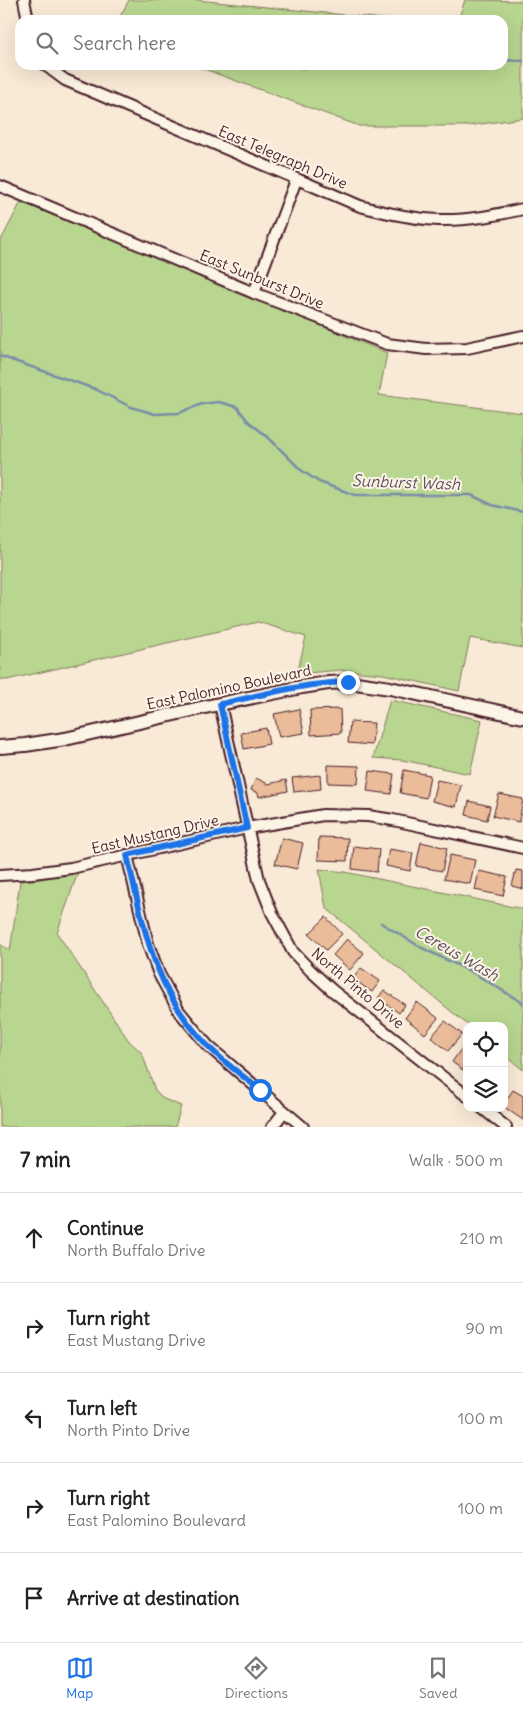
<!DOCTYPE html>
<html lang="en">
<head>
<meta charset="utf-8">
<style>
  :root { --surface:#fff; --page:#f2f2f2; --text:#222; --muted:#767676; --line:#e0e0e0; --accent:#1a73e8 }
  body { margin:0; font-family:Delius,sans-serif; background:var(--page); color:var(--text) }
  .controls { position:absolute; right:15px; bottom:15px; display:grid; overflow:hidden; border-radius:10px; box-shadow:0 5px 20px #0002 }
  .controls button { width:45px; height:45px; display:grid; place-items:center; padding:0; border:0; border-bottom:1px solid var(--line); background:var(--surface); color:var(--text); font:25px sans-serif }
  .stop { position:absolute; width:15px; height:15px; margin:-11px; border:4px solid #1a73e8; border-radius:50%; background:#fff }
  .stop.end { background:#1a73e8; border-color:#fff; box-shadow:0 1px 5px #0008 }
  .list { margin:0; padding:0; list-style:none }
  h2 { display:flex; justify-content:space-between; align-items:center; height:65px; margin:0; padding:0 20px; font-size:21px }
  h2 small { font-size:16px; font-weight:400; color:var(--muted) }
  .list li { display:grid; grid-template-columns:32px 1fr auto; gap:15px; align-items:center; box-sizing:border-box; height:90px; padding:0 20px; border-top:1px solid var(--line) }
  .list b { display:block; font-size:19px; white-space:nowrap }
  .list p { margin:0; font-size:16px; white-space:nowrap; color:var(--muted) }
  .list em { font-size:16px; font-style:normal; color:var(--muted) }
  .icon { flex:none; width:28px; height:28px; fill:none; stroke:currentColor; stroke-width:2; stroke-linecap:round; stroke-linejoin:round }
  .map { position:relative; flex:none; width:523px; height:1127px; overflow:hidden }
  .search { position:absolute; background:var(--surface); box-shadow:0 5px 20px #0002; left:15px; right:15px; top:15px; height:55px; display:flex; align-items:center; gap:12px; box-sizing:border-box; padding:0 18px; border-radius:15px; color:var(--muted); font-size:19px }
  .sheet { height:515px; background:var(--surface) }
  nav { display:flex; justify-content:space-around; align-items:center; box-sizing:border-box; height:70px; border-top:1px solid var(--line); background:var(--surface); font-size:14px; color:var(--muted) }
  nav a { display:grid; justify-items:center; gap:2px }
  nav .on { color:var(--accent) }
  .map>svg:first-child { display:block }
  .green { fill:#b8d68f; stroke:#817a5d }
  .lines { fill:none; stroke-linecap:round; stroke-linejoin:round }
  .stream { stroke:#7a8ca8; stroke-width:2.5 }
  .building { fill:#eabc9a; stroke:#4a1f2b }
  .minor-casing { stroke:#4a1f2b; stroke-width:14 }
  .tertiary-casing { stroke:#4a1f2b; stroke-width:16 }
  .minor { stroke:#fcf5e5; stroke-width:10 }
  .tertiary { stroke:#fcf5e5; stroke-width:12 }
  .route { stroke:#1a73e8; stroke-width:6 }
  .labels { text-anchor:middle; dominant-baseline:central; stroke-width:4; stroke-linejoin:round; paint-order:stroke }
  .street-label { font-size:15px; fill:#4a1f2b; stroke:#fcf5e5 }
  .water-label { font-size:16px; font-style:italic; fill:#5e4c5f; stroke:#fcf5e5 }
</style>
</head>
<body>
<div class="map">
<svg width="523" height="1127" viewBox="0 0 523 1127">
  <rect width="100%" height="100%" fill="#f8ead6"/>
  <filter id="ink" filterUnits="userSpaceOnUse"><feTurbulence type="fractalNoise" baseFrequency=".02" numOctaves="2"/><feDisplacementMap in="SourceGraphic" scale="10" xChannelSelector="R" yChannelSelector="G"/><feConvolveMatrix kernelMatrix="1 2 1 2 8 2 1 2 1" color-interpolation-filters="sRGB"/></filter>
  <g filter="url(#ink)">
    <g class="green">
      <path d="M129,0H197L394,20H118Z"/>
      <path d="M465,0L523,1V118L468,126H359L193,65H503V20H458Z"/>
      <path d="M21,202L387,353L379,395L523,413V648L470,638L459,691L383,674L340,670L297,674L306,637L258,622L7,680L0,679V242Z"/>
      <path d="M390,700L482,720L470,774L402,760L373,758Z"/>
      <path d="M319,869L345,872L523,909V1070L504,1054V1026H469L326,908Z"/>
      <path d="M78,872L57,933L129,1041L142,1053L155,1090L164,1099L181,1106L175,1127H0V944L10,951L20,881L39,879Z"/>
    </g>
    <g class="lines">
      <g class="stream">
        <path d="M503,60L523,61"/>
        <path d="M289,65L301,68L355,65"/>
        <path d="M0,356L95,389L131,407L155,414L179,413L202,404L219,402L237,407L248,421L271,440L301,470L319,482L355,495H471L492,505L523,512"/>
        <path d="M381,923L422,948L472,972L523,1003"/>
      </g>
    </g>
    <g class="building">
      <path d="M299,709L304,733L279,737L274,714Z"/>
      <path d="M340,709L341,733L311,735L310,710Z"/>
      <path d="M350,722L374,723L372,745L348,743Z"/>
      <path d="M266,728L269,744L244,749L241,733Z"/>
      <path d="M328,765L359,766L358,784L328,783Z"/>
      <path d="M404,770L430,775L426,798L400,793Z"/>
      <path d="M370,771L394,774L391,794L367,791Z"/>
      <path d="M320,775L321,789L294,792L292,778Z"/>
      <path d="M256,778L268,784L286,780L288,791L259,797L258,793L251,790Z"/>
      <path d="M437,780L461,785L456,807L432,801Z"/>
      <path d="M499,794L523,799L519,822L493,816Z"/>
      <path d="M469,801L490,806L487,820L466,815Z"/>
      <path d="M319,837L348,838L347,861L318,860Z"/>
      <path d="M282,838L303,843L297,869L275,864Z"/>
      <path d="M421,842L447,848L442,871L416,866Z"/>
      <path d="M354,846L379,849L377,872L352,869Z"/>
      <path d="M389,849L413,853L410,871L386,866Z"/>
      <path d="M450,855L475,860L470,884L444,879Z"/>
      <path d="M516,870L523,871V889L512,886Z"/>
      <path d="M479,871L507,877L503,896L475,890Z"/>
      <path d="M326,917L342,934L326,950L309,934Z"/>
      <path d="M347,939L364,953L350,970L333,955Z"/>
      <path d="M361,968L380,981L372,992L353,979Z"/>
      <path d="M384,990L405,1005L399,1013L378,998Z"/>
      <path d="M417,1002L438,1018L425,1034L405,1018Z"/>
      <path d="M445,1021L462,1034L448,1051L431,1037Z"/>
      <path d="M462,1048L467,1051V1073L452,1062Z"/>
      <path d="M513,1090L523,1096V1120L504,1107V1103Z"/>
    </g>
    <g class="lines">
      <g class="minor-casing">
        <g id="minor">
          <path d="M24,0L28,20"/>
          <path d="M45,65L65,80L360,206C386,213 412,219 439,220C467,221 496,215 523,209"/>
          <path d="M0,186L254,293L387,344L426,349L467,348L523,336"/>
          <path d="M254,293L296,180"/>
          <path d="M220,704L259,880L272,913L293,952L310,970L333,991L467,1096"/>
          <path d="M127,855L148,944L159,974L179,1011L208,1046L303,1127"/>
          <path d="M0,875L33,873L71,868L247,828L323,815L368,816L393,820L523,848"/>
          <path d="M482,1108L506,1127"/>
          <path d="M272,1127L284,1112"/>
        </g>
      </g>
      <g class="tertiary-casing">
        <path id="tertiary" d="M0,747L25,745L65,739L205,707L302,687L328,683L349,682L390,688L523,717"/>
      </g>
      <use href="#minor" class="minor"/>
      <use href="#tertiary" class="tertiary"/>
    </g>
  </g>
  <g class="lines" filter="url(#ink)">
    <path class="route" d="M260,1090C242,1075 223,1062 207,1045C153,990 144,927 127,855L247,828L220,704C262,695 305,683 348,682"/>
  </g>
  <g class="labels">
    <g class="street-label">
      <text transform="translate(283 157) rotate(23)">East Telegraph Drive</text>
      <text transform="translate(262 279) rotate(22)">East Sunburst Drive</text>
      <text transform="translate(229 687) rotate(-12)">East Palomino Boulevard</text>
      <text transform="translate(155 834) rotate(-13)">East Mustang Drive</text>
      <text transform="translate(358 988) rotate(40)">North Pinto Drive</text>
    </g>
    <g class="water-label">
      <text transform="translate(406 482) rotate(2)">Sunburst Wash</text>
      <text transform="translate(457 953) rotate(30)">Cereus Wash</text>
    </g>
  </g>
</svg>
<div class="controls">
<button><svg class="icon" aria-label="locate" viewBox="0 0 24 24"><circle cx="12" cy="12" r="6"/><path d="M12 2v4M12 18v4M2 12h4M18 12h4"/></svg></button>
<button><svg class="icon" aria-label="layers" viewBox="0 0 24 24"><path d="M12 4l9 5-9 5-9-5zM3 14l9 5 9-5"/></svg></button>
</div>
<div class="stop" style="left:260px;top:1090px"></div>
<div class="stop end" style="left:348px;top:682px"></div>
<div class="search"><svg class="icon" aria-label="search" viewBox="0 0 24 24"><circle cx="10" cy="10" r="6"/><path d="M15 15l6 6"/></svg>Search here</div>
</div>
<section class="sheet">
<h2>7 min<small>Walk · 500 m</small></h2>
<ul class="list">
<li><svg class="icon" aria-label="ahead" viewBox="0 0 24 24"><path d="M12 20V5M6 11l6-6 6 6"/></svg><div><b>Continue</b><p>North Buffalo Drive</p></div><em>210 m</em></li>
<li><svg class="icon" aria-label="right" viewBox="0 0 24 24"><path d="M7 20v-9h11M14 6l5 5-5 5"/></svg><div><b>Turn right</b><p>East Mustang Drive</p></div><em>90 m</em></li>
<li><svg class="icon" aria-label="left" viewBox="0 0 24 24"><path d="M17 20v-9H6M10 6l-5 5 5 5"/></svg><div><b>Turn left</b><p>North Pinto Drive</p></div><em>100 m</em></li>
<li><svg class="icon" aria-label="right" viewBox="0 0 24 24"><path d="M7 20v-9h11M14 6l5 5-5 5"/></svg><div><b>Turn right</b><p>East Palomino Boulevard</p></div><em>100 m</em></li>
<li><svg class="icon" aria-label="arrive" viewBox="0 0 24 24"><path d="M6 21V4h12l-3 4 3 4H6"/></svg><div><b>Arrive at destination</b></div></li>
</ul>
</section>
<nav>
<a class="on"><svg class="icon" aria-label="map" viewBox="0 0 24 24"><path d="M3 6l6-2 6 2 6-2v14l-6 2-6-2-6 2zM9 4v14M15 6v14"/></svg>Map</a>
<a><svg class="icon" aria-label="directions" viewBox="0 0 24 24"><path d="M12 3l9 9-9 9-9-9zM9 14v-3h6M13 9l2 2-2 2"/></svg>Directions</a>
<a><svg class="icon" aria-label="saved" viewBox="0 0 24 24"><path d="M7 4h10v16l-5-4-5 4z"/></svg>Saved</a>
</nav>
</body>
</html>
